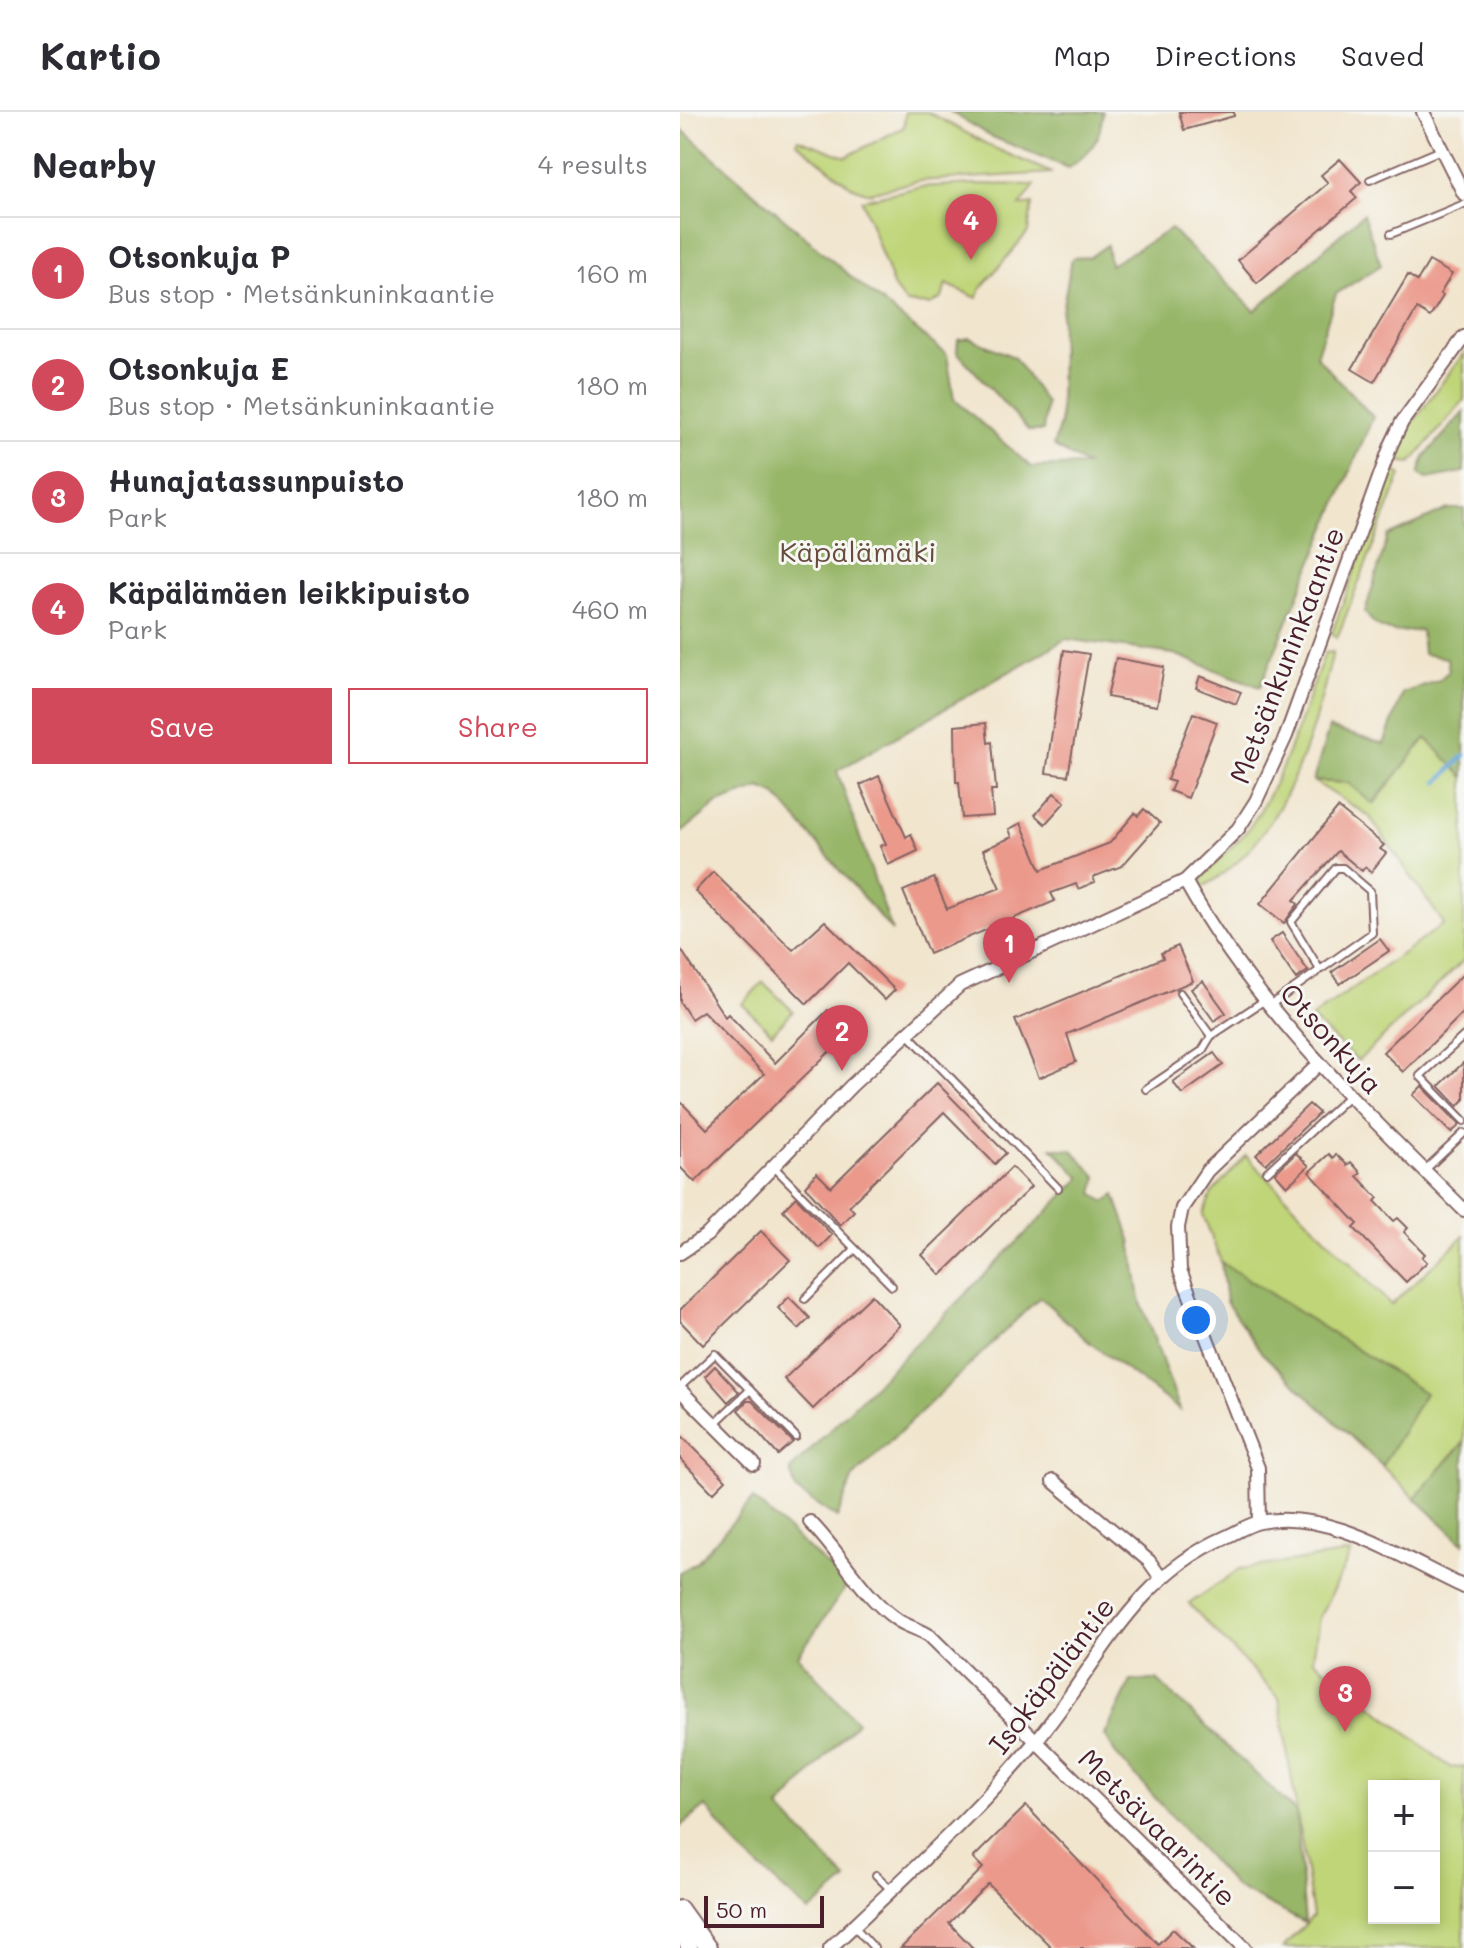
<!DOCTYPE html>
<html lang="en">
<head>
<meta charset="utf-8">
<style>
  :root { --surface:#fff; --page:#f7f7f7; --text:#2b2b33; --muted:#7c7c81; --line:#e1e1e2; --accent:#d1495b }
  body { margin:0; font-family:Mali,sans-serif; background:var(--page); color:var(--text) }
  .controls { position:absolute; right:24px; bottom:24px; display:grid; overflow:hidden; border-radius:0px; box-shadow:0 4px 12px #0003 }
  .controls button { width:72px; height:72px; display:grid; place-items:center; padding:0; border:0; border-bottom:2px solid var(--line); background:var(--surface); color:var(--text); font:40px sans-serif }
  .scale { position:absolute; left:24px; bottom:20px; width:120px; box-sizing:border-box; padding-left:8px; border:4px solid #4a1f2b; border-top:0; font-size:22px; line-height:28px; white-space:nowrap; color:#4a1f2b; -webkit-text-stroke:6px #f6f6f2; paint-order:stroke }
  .you { position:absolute; left:516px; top:1208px; width:28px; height:28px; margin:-20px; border:6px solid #fff; border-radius:50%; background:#1a73e8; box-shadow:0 0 0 12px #1a73e833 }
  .badge { display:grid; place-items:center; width:52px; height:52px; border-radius:50%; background:var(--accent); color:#fff; font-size:26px; font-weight:700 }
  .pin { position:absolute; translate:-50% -66px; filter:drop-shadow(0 2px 4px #0008) }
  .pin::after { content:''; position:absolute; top:42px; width:28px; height:24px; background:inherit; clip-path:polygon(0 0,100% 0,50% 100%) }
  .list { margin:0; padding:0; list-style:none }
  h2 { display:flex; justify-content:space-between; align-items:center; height:104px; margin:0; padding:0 32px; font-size:34px }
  h2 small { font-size:26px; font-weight:400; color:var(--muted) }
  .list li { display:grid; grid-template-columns:52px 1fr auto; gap:24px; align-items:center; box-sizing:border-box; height:112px; padding:0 32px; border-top:2px solid var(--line) }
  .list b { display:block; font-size:30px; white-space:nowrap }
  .list p { margin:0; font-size:26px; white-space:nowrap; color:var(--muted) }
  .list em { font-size:26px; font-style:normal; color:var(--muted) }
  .actions { display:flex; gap:16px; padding:24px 32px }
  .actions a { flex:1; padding:18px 0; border:2px solid var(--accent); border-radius:0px; text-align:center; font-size:28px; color:var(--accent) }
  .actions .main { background:var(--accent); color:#fff }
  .map { position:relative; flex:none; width:784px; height:1836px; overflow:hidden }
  header { display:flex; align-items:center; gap:48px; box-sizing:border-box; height:112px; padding:0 40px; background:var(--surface); border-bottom:2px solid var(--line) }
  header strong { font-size:38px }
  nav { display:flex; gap:44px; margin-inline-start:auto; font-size:28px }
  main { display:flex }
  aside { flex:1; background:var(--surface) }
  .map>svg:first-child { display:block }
  .green { fill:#bfd578; stroke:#847a52; stroke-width:2; fill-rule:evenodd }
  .forest { fill:#97b668; stroke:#706a4a; stroke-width:2 }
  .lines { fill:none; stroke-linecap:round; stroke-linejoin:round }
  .stream { stroke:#5ba1d1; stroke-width:5 }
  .building { fill:#eb998b }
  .service-casing { stroke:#846464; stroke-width:10 }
  .minor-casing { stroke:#846464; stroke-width:16 }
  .tertiary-casing { stroke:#846464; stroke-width:20 }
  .service { stroke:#fff; stroke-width:6 }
  .minor { stroke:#fff; stroke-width:12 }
  .tertiary { stroke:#fff; stroke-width:16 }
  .labels { text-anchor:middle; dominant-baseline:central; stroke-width:6; stroke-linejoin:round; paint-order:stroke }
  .park-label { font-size:28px; fill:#674c3e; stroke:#f6f6f2 }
  .street-label { font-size:28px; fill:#4a1f2b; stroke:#f6f6f2 }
</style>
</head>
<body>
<header>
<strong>Kartio</strong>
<nav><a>Map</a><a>Directions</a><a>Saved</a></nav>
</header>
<main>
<aside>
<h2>Nearby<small>4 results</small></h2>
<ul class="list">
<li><span class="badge">1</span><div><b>Otsonkuja P</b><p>Bus stop · Metsänkuninkaantie</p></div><em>160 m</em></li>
<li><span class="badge">2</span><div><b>Otsonkuja E</b><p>Bus stop · Metsänkuninkaantie</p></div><em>180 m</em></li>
<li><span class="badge">3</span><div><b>Hunajatassunpuisto</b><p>Park</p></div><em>180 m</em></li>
<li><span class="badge">4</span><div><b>Käpälämäen leikkipuisto</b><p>Park</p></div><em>460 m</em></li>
</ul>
<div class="actions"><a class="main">Save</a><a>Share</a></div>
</aside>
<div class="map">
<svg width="784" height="1836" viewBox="0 0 784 1836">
  <rect width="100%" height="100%" fill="#f6f6f2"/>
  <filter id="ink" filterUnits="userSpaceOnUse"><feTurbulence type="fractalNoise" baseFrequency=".0125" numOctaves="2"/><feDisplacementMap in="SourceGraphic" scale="16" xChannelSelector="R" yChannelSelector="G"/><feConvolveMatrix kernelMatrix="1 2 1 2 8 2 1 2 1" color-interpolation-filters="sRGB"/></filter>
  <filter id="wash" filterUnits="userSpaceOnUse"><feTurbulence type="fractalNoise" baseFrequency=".006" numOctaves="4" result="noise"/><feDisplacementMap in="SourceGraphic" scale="32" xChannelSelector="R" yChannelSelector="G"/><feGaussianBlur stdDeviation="1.8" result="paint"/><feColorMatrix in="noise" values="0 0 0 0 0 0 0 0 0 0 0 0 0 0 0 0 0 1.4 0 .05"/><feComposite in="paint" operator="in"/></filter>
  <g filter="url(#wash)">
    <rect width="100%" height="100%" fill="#f1e5cd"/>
    <g class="green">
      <path d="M225,0H248L312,35L372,61L237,69L189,81L171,74L116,30L118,27L166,45L224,15Z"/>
      <path d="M295,72L355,73L340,94L352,92L348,120L301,176L297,186L266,172L262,186L250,193L226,191L214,176L182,88L239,75Z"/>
      <path d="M784,241V288L731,351L715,349L731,313Z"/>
      <path d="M712,357L721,363L657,526L652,521Z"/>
      <path d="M653,540C633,623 603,735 519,777C519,761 558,732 569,716C605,664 622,600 645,541Z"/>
      <path d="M746,625L784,665V848L678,949L631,906L764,812L689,704L633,669L668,671L694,692Z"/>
      <path d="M83,870L113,899L92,921L62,892Z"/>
      <path d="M566,1044L711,1193L784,1124V1330L735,1386L702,1354L744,1281L541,1150L523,1102L532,1081Z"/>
      <path d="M671,1441L639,1506L633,1547L771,1656L784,1654V1836H603L633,1804L599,1586L509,1492L560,1457ZM694,1674H754V1806H694Z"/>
    </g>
    <g class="forest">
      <path d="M271,0H423C420,29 412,39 389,56L310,24Z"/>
      <path d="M0,16L171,165L267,243L274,287L351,355L406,353L373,334L380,312L381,204L392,146L410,145L427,133L430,153L491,117L575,199L683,102L701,153L656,182L636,244L693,305L580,575L494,542L386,527L157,659L212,819L95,682L80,676L38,691L0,722Z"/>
      <path d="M289,226L334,245L366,291L363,319H349L277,240L278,228Z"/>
      <path d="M784,300V360L747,367L739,362L745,344Z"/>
      <path d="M768,397H784V665L746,626L693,692L668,671L633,669L649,616L704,632L723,581L759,568L769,559L767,546L743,542L741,518C716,521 699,523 685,500L708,424Z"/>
      <path d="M372,1036L392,1038L417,1065L413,1081L425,1090L435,1083L451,1128L460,1188L500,1298L409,1230L360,1185L173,1365L157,1406L116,1378L110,1358L401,1066Z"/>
      <path d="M541,1150L745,1281L702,1354L582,1241L546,1190Z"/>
      <path d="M784,1330V1432L735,1386Z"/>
      <path d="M73,1387L168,1472L118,1544L177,1610L99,1696L167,1768L129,1800L59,1737L25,1694L0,1715V1460L17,1450Z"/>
      <path d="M477,1568L616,1700L625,1811L555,1775L435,1641L425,1623L451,1569Z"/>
    </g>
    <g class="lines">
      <path class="stream" d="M758,670L784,644"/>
    </g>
    <g id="blocks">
      <g class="building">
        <path d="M499,0H554V4L504,18Z"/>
        <path d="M660,47L681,70L671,79L677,86L577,171L558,148L648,71L641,63Z"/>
        <path d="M749,149L772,162L760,182L763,184L750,205L737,197L694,270L672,257L728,163L737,169Z"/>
        <path d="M384,538L409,542L388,664L366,661Z"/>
        <path d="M436,546L484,555L477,594L427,585Z"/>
        <path d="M520,564L561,580L556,592L516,576Z"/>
        <path d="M513,601L537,610L508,686L490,679L494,670L487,668Z"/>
        <path d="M306,611L308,631L312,630L316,678H311L313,704L282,706L279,670H276L275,614Z"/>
        <path d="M199,664L226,725L231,722L238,739L208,753L200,734L206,732L180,673Z"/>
        <path d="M374,681L385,690L365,712L355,703Z"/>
        <path d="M658,696L704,733L700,737L706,741L691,760L685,755L682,759L658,739L614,788L618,792L604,811L580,792Z"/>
        <path d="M464,697L480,711L442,754L413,765L415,770L398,777L396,772L371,781L375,789L249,842L223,779L254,766L267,797L320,776L303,738L332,725L329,717L341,711L361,758L430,731L455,701L458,704Z"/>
        <path d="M33,760L113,838L145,809L215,878L205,888L168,851L127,892L15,779Z"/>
        <path d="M602,821L628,859L616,867L590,829Z"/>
        <path d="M700,827L709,839L660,872L652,860Z"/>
        <path d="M498,834L513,869L387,922L396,950L359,966L335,908L483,846L481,841Z"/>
        <path d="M0,836L45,905L48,902L95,951L148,898L170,920L15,1070L0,1055V989L27,1017L84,962L23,899L11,907L0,890Z"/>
        <path d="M784,861V900L723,960L703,940Z"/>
        <path d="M523,869L546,901L534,909L511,877Z"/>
        <path d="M534,941L543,953L502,982L493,970Z"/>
        <path d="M784,950V988L778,994L759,974Z"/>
        <path d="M257,971L326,1041L315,1052L264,1000L169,1094L174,1099L160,1113L125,1074L137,1061L151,1075Z"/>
        <path d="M742,974L780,1013L771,1021L733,983Z"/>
        <path d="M629,992L639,1001L586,1052L576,1043Z"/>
        <path d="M616,1041L629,1054L607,1074L595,1061Z"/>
        <path d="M649,1042L653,1046L656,1042L667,1053L671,1050L681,1061L677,1064L698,1086L695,1089L714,1109L718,1106L728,1116L724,1120L745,1142L742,1145L747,1150L726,1170L674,1116L678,1112L629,1060Z"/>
        <path d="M332,1055L351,1075L261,1163L242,1143Z"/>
        <path d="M116,1085L152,1123L139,1136L103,1098Z"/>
        <path d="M81,1119L110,1148L23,1233L0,1209V1198Z"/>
        <path d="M192,1183L220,1213L133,1297L104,1267Z"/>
        <path d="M109,1185L130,1206L119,1217L98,1196Z"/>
        <path d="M35,1254L59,1280L48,1290L25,1264Z"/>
        <path d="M67,1289H72L113,1330L98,1343L58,1298Z"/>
        <path d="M0,1322L46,1368L33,1381L0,1347Z"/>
        <path d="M346,1694L478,1832L493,1817L513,1836H372L308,1772L269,1811L293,1836H221L303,1756L293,1746Z"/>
      </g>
    </g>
  </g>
  <g filter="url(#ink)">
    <use href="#blocks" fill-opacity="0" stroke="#846464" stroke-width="2"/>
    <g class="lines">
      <g class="service-casing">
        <g id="service">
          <path d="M690,68L761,38"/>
          <path d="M711,122L784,92"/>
          <path d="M500,881L531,924"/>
          <path d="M589,894L692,821L690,779L663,756H656L611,810L640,858"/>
          <path d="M227,921L378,1076"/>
          <path d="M784,924L740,964L784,1009"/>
          <path d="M466,977L522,939L531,924L585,888"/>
          <path d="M93,1054L212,1174"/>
          <path d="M745,1058L784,1021"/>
          <path d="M587,1060L670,983"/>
          <path d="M125,1187L175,1137"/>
          <path d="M0,1275L35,1242L116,1325"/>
          <path d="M34,1312L70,1278"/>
          <path d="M196,1763L211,1778"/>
          <path d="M173,1813L194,1836"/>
        </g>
      </g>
      <g class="minor-casing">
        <g id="minor">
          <path d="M743,0L784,82"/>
          <path d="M505,769C577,899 680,994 784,1098"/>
          <path d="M0,1141L27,1123L171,974L280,873L505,769L558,717L576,689L606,624L711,333L722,310L784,225"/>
          <path d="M0,1278L74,1352"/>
          <path d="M373,1369L469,1449L481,1466"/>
          <path d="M130,1410C161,1441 180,1481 216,1507C227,1515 240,1517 250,1524L565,1836"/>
          <path d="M579,1410L578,1356L500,1158L498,1115L502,1096L527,1059L639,952"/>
          <path d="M150,1836C220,1770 293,1704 355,1630C418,1555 450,1467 546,1425C557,1420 569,1412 580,1410C650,1396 723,1447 784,1475"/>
        </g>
      </g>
      <g class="tertiary-casing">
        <g id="tertiary">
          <path d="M0,1797L28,1836"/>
          <path d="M0,1808L9,1836"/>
        </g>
      </g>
      <use href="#service" class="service"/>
      <use href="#minor" class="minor"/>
      <use href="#tertiary" class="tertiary"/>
    </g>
  </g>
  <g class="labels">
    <g class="park-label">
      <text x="178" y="439">Käpälämäki</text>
    </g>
    <g class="street-label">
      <text transform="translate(606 543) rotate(-69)">Metsänkuninkaantie</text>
      <text transform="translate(652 926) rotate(48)">Otsonkuja</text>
      <text transform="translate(371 1563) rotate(-53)">Isokäpäläntie</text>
      <text transform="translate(478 1715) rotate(45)">Metsävaarintie</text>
    </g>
  </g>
</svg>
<div class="controls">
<button>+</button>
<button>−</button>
</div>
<div class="scale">50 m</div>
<div class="you"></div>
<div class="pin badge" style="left:329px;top:871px">1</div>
<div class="pin badge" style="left:162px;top:959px">2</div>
<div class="pin badge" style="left:665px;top:1620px">3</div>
<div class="pin badge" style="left:291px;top:148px">4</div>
</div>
</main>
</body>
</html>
